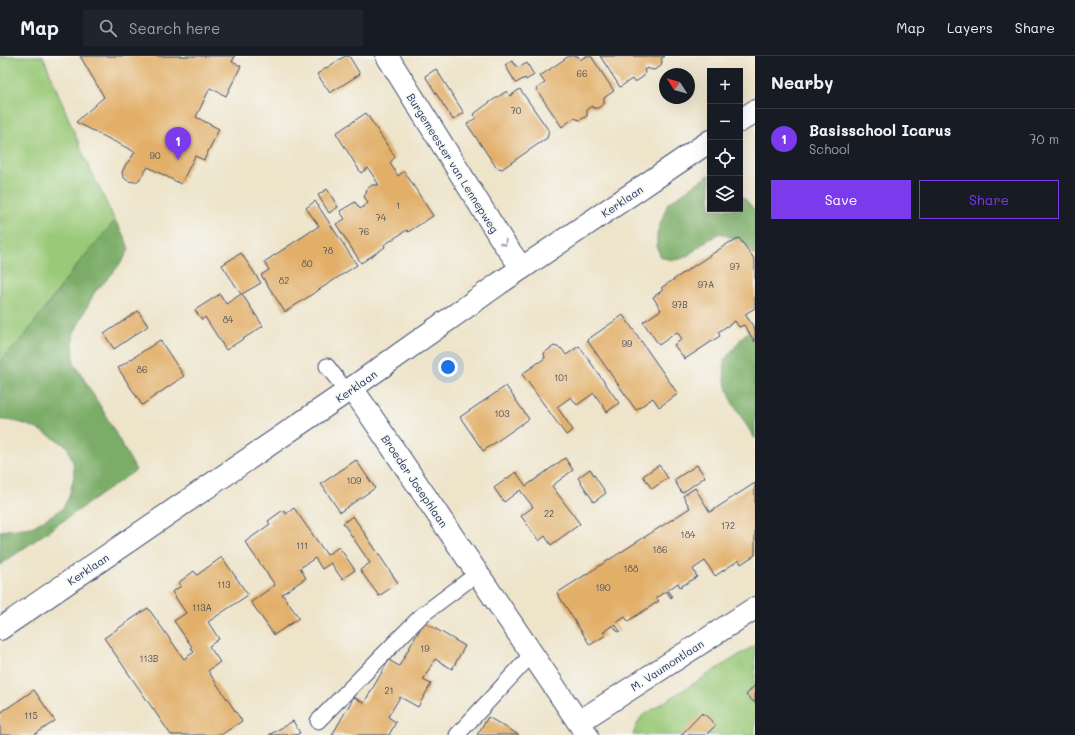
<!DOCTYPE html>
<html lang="en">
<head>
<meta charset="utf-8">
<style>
  :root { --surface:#171b24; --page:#20242c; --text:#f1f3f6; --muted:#9ea1a6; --line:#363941; --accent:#7c3aed }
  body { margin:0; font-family:Mali,sans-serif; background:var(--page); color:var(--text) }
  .controls { position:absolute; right:12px; top:12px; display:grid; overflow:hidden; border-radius:0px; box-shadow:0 4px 16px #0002 }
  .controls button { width:36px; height:36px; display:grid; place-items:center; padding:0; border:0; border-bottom:1px solid var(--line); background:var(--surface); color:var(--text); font:20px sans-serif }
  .compass { position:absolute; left:659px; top:12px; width:36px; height:36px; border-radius:50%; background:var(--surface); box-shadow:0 4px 16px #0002; rotate:306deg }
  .you { position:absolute; left:448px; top:311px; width:14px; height:14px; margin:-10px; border:3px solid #fff; border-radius:50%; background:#1a73e8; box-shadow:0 0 0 6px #1a73e833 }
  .badge { display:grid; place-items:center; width:26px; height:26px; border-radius:50%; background:var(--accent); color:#fff; font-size:13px; font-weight:700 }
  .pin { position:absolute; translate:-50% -33px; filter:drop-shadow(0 1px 2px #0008) }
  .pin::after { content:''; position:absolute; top:21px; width:14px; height:12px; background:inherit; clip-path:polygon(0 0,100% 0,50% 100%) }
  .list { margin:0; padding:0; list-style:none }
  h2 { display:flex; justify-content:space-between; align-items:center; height:52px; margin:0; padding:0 16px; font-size:17px }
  h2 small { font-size:13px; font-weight:400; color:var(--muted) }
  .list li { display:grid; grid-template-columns:26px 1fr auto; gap:12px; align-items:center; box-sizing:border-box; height:60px; padding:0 16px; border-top:1px solid var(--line) }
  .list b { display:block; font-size:15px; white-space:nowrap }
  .list p { margin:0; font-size:13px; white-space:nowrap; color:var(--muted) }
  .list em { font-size:13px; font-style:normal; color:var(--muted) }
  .actions { display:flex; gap:8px; padding:12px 16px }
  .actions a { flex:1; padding:9px 0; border:1px solid var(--accent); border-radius:0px; text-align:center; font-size:14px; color:var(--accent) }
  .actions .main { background:var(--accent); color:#fff }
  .icon { flex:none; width:22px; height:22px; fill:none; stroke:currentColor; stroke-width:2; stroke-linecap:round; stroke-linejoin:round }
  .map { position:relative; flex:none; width:755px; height:679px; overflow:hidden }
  header { display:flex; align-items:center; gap:24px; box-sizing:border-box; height:56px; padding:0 20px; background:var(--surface); border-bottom:1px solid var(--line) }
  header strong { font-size:19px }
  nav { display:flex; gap:22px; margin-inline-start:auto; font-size:14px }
  .search { width:280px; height:36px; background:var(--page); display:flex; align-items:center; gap:10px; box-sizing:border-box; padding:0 14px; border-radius:0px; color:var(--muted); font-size:15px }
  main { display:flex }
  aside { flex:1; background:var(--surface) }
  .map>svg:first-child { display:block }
  .green { fill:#9ac978; stroke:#5a7c6b }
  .forest { fill:#7bad68; stroke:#4b6e63 }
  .building { fill:#e2af68 }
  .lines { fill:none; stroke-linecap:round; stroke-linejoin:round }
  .service-casing { stroke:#3b4a6e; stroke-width:17 }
  .minor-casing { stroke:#3b4a6e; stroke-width:24 }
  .tertiary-casing { stroke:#3b4a6e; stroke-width:24 }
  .service { stroke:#fff; stroke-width:15 }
  .minor { stroke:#fff; stroke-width:22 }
  .tertiary { stroke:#fff; stroke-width:22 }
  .oneway { stroke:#8d97ae }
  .labels { text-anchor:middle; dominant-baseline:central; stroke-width:3; stroke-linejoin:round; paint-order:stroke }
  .number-label { font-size:9px; fill:#4d4f60 }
  .street-label { font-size:11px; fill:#1b2f5e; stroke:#f6f6f2 }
</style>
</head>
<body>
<header>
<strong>Map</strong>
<div class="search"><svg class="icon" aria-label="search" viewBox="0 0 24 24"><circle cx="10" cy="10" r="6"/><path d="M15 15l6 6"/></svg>Search here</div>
<nav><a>Map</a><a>Layers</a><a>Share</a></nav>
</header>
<main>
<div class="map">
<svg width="755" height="679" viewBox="0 0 755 679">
  <rect width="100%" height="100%" fill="#f6f6f2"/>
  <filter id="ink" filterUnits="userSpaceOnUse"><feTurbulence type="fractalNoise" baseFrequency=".025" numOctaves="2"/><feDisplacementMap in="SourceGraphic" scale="8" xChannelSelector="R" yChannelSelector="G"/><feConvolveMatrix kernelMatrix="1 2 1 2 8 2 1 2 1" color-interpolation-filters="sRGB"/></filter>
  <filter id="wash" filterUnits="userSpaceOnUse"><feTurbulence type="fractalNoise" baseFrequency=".012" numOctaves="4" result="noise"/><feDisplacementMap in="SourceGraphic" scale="16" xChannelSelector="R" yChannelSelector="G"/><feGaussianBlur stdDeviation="0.9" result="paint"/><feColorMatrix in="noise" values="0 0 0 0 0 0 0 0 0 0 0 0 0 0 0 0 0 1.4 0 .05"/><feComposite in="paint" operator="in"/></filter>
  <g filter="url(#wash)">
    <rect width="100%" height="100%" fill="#eee4ca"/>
    <g class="green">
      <path d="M0,0H43L83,98L115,165L77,209L23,282L0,306Z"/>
      <path d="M755,589V629L746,639L755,647V679H633L637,668L642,660Z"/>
    </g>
    <g class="forest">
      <path d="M709,119H710V153H740V138L755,154V200L743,185L741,186L720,177C714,181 707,184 701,189C686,201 680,208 661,201L657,192V177L668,147Z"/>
      <path d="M115,165L125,181L129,194L123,204L112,218L94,237L73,279L74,307L102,353L136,414L0,509V475L32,471L62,453L69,441L74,420L73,406L67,390C47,378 24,363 0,364V306L23,282L77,209Z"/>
      <path d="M755,269V383L732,346L725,324L724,305L744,279Z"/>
    </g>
    <g id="blocks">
      <g class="building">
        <path d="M80,0H235L232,6L241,10L226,40L210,32L196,61L219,73L204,104L195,100L181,128L148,111L140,123L136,126L128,125L123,121L122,116L126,108L129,105L135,96L76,66L104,41Z"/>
        <path d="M345,0H349L360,18L330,37L317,18Z"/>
        <path d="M569,0H578L580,4L586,0H591L614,35L604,42V48L598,52H593L592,50L587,53V60L580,64L574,62L562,71L536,33L545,27L540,20Z"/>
        <path d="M600,0H665L661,3L662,5L661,10L654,14L649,13L648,12L644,14L645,16L644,20L637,25H633L632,23L620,31Z"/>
        <path d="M512,5L518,12L527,7L534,19L526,24L525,22L516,27L505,9Z"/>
        <path d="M436,13L464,57L453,64L425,20Z"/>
        <path d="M520,33L549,75L547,82L502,113L496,111L467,68L476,62L474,58L490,46L507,35L510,40Z"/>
        <path d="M366,57L395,101L390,107L398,120L404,115L433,160L408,176L407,174L384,189L385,191L361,207L336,168L345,163L340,155L355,146L360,153L368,147L364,140L366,138L367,133L372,129H379L368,112L361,117L336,77Z"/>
        <path d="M327,133L338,151L329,157L318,139Z"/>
        <path d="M315,145L357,209L285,256L261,219L269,214L264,206L319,170L306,152Z"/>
        <path d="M739,182L755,204V252L745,258L755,273V286L744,269L739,271L735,265L718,276L720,280L685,303L674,289L682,283L677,276L659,289L643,266L661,254L653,241L663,234L661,232L730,186L732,187Z"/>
        <path d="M241,197L261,227L242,238L263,270L226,294L205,261L202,264L195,254L220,238L226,248L241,238L222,209Z"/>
        <path d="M138,255L148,270L114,293L104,278Z"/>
        <path d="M623,259L678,338L659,351L653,342L636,354L587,284Z"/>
        <path d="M160,284L184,320L142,349L118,312Z"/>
        <path d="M554,290L562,293L566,299L579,290L619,347L607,356L594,337L577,349L571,341L557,351L573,374L566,379L522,318L545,302L544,297Z"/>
        <path d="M506,330L529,363L483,395L460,361Z"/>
        <path d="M565,402L573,414L552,430L580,468L551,489L545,480L539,485L521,460L533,451L520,434L504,446L494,432L516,416L526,430Z"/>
        <path d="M356,404L375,432L340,456L321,428Z"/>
        <path d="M659,409L668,422L652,433L643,420Z"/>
        <path d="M697,409L705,421L682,437L674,424Z"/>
        <path d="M590,413L606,437L594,446L578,422Z"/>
        <path d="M755,427V499L741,508L739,504L715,520L705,505L693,513L697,521L680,531L678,527L668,534L672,541L671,542L666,535L656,542L659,545L628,565L625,561L615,568L620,575L618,576L613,569L603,576L606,579L590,589L557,537L690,452L683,440L695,432L710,456Z"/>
        <path d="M294,452L327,499L339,491L355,514L342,523L331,507L322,513L315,502L300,512L306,522L282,538L299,562L274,579L251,546L275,529L245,486L270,468L268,465L283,454L286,458Z"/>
        <path d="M353,460L398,527L379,540L360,514L370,507L343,467Z"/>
        <path d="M222,501L248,539L208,566L219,583L209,590L220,606L208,615L242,665L221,679H171L104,582L148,552L184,603L194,596L191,592L192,591L174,565L186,557L172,536L181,530L178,527L194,515L197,519Z"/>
        <path d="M424,566L465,590L452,613L435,603L423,624L431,628L418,651L400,641L388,661L396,666L389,679H332L354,641L364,647L389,604L399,610Z"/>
        <path d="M755,629V647L746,639Z"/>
        <path d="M34,634L55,665L34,679H0V657Z"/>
        <path d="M702,657L703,659L704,658L716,669L706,679H681Z"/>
        <path d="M488,661L519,679H477Z"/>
        <path d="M293,665L300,677L296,679H269Z"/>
      </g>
    </g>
  </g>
  <g filter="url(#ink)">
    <use href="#blocks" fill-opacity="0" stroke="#3b4a6e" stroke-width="1"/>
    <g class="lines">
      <g class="service-casing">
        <g id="service">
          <path d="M327,310L347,336"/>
          <path d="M318,665L422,559L478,517"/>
          <path d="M457,679L533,597"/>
        </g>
      </g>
      <g class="minor-casing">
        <g id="minor">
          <path d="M387,0L503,186L522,212"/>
          <path d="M352,332L587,679"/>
          <path d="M579,666L755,552"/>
        </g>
      </g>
      <g class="tertiary-casing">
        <g id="tertiary">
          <path d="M740,65L755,55"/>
          <path d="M0,573L352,332L500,227L710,85"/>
        </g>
      </g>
      <use href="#service" class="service"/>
      <use href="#minor" class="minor"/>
      <use href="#tertiary" class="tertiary"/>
    </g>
    <defs><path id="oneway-chevron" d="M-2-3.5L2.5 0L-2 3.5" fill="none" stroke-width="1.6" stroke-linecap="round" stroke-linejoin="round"/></defs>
    <use class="oneway" href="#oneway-chevron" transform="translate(504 187) rotate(55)"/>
  </g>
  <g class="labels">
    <g class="number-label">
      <text x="582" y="17">66</text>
      <text x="516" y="54">70</text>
      <text x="155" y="99">90</text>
      <text x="398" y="149">1</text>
      <text x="381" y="161">74</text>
      <text x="364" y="175">76</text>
      <text x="328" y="194">78</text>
      <text x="307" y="207">80</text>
      <text x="735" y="210">97</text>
      <text x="284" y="224">82</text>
      <text x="706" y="228">97A</text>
      <text x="680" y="248">97B</text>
      <text x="228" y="263">84</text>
      <text x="627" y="287">99</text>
      <text x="142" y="313">86</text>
      <text x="561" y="321">101</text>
      <text x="502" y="357">103</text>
      <text x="354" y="424">109</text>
      <text x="549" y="457">22</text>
      <text x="728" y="469">172</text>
      <text x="688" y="478">184</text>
      <text x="302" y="489">111</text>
      <text x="660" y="493">186</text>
      <text x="631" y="512">188</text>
      <text x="224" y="528">113</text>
      <text x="603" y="531">190</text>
      <text x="202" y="551">113A</text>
      <text x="425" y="592">19</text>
      <text x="149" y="602">113B</text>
      <text x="389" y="634">21</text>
      <text x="31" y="659">115</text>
    </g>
    <g class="street-label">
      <text transform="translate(453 107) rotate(58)">Burgemeester van Lennepweg</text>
      <text transform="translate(622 145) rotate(-34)">Kerklaan</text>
      <text transform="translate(356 330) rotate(-35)">Kerklaan</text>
      <text transform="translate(415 425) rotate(56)">Broeder Josephlaan</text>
      <text transform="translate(88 513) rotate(-34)">Kerklaan</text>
      <text transform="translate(667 609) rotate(-33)">M. Vaumontlaan</text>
    </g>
  </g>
</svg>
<div class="controls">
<button>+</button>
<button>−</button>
<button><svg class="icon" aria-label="locate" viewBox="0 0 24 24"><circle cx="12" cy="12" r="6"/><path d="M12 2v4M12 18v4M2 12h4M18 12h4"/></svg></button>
<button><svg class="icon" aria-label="layers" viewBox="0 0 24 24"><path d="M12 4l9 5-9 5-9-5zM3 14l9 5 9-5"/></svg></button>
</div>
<svg class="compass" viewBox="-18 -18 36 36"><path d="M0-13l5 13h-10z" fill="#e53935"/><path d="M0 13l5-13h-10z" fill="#9ea1a6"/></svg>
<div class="you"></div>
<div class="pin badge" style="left:178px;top:104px">1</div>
</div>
<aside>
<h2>Nearby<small></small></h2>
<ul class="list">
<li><span class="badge">1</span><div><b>Basisschool Icarus</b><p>School</p></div><em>70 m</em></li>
</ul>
<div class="actions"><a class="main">Save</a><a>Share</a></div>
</aside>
</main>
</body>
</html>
